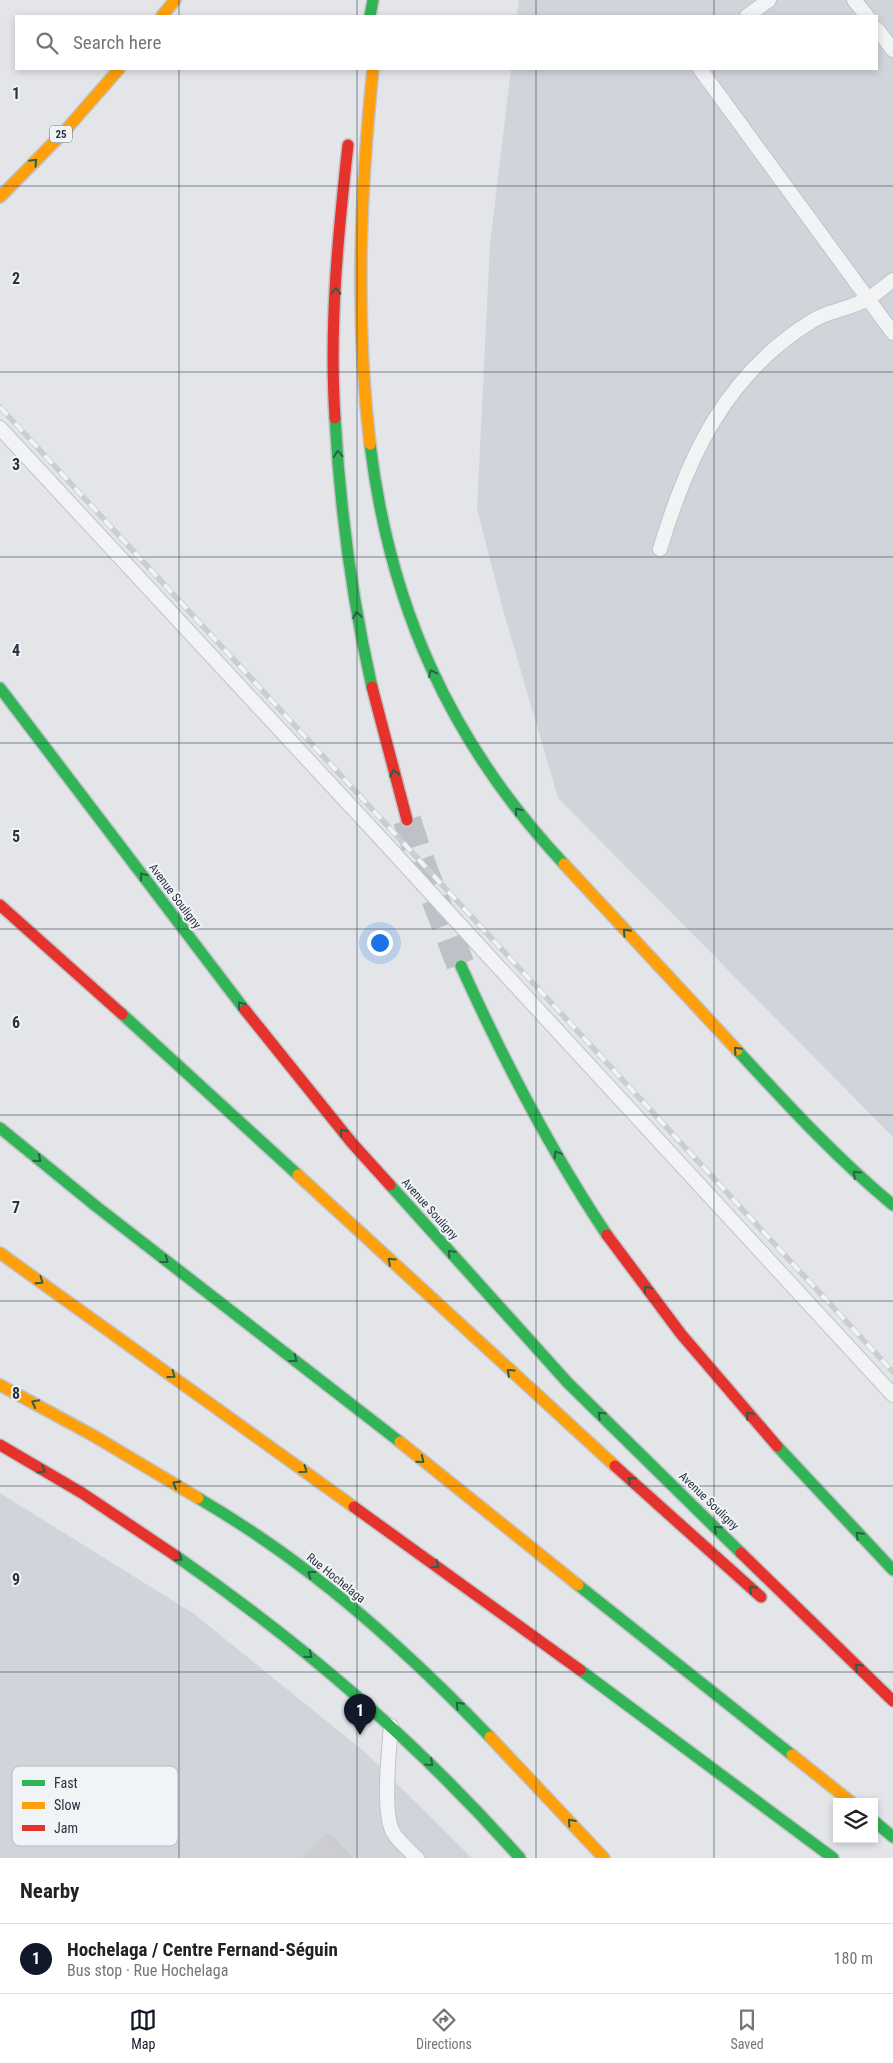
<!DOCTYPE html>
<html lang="en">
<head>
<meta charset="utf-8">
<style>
  :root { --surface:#fff; --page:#f2f2f2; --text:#222; --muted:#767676; --line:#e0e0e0; --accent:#111827 }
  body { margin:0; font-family:"Roboto Condensed",sans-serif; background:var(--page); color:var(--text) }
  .controls { position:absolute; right:15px; bottom:15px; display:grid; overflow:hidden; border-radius:0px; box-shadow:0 2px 8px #0003 }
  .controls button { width:45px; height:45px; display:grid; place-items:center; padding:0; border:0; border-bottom:1px solid var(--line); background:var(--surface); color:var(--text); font:25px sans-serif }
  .you { position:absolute; left:379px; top:942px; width:18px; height:18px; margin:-12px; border:4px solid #fff; border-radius:50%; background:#1a73e8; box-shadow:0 0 0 8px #1a73e833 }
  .badge { display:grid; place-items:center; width:32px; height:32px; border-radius:50%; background:var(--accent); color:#fff; font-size:16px; font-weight:700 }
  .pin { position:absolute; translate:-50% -41px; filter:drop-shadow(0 1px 2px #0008) }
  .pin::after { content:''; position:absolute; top:26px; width:18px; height:15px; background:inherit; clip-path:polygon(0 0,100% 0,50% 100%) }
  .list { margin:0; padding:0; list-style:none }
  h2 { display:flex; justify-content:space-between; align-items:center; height:65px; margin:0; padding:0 20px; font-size:21px }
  h2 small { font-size:16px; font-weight:400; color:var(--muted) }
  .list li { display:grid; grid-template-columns:32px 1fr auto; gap:15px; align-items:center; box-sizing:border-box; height:70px; padding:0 20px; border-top:1px solid var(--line) }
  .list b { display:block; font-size:19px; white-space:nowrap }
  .list p { margin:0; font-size:16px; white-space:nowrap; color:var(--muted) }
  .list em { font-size:16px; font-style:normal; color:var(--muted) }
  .icon { flex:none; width:28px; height:28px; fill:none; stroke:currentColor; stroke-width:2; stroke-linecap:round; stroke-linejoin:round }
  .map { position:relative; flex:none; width:893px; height:1858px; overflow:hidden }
  .search { position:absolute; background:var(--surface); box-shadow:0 2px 8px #0003; left:15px; right:15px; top:15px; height:55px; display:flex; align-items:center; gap:12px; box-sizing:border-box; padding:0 18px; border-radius:0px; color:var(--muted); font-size:19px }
  .sheet { height:135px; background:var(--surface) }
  nav { display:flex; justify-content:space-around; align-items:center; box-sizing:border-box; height:70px; border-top:1px solid var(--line); background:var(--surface); font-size:14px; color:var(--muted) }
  nav a { display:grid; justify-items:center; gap:2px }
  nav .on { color:var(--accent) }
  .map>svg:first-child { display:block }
  .built { fill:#d1d5db }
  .building { fill:#cbcdd0; filter:url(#shadow) }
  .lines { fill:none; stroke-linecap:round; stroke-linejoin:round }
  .highway-tunnel { stroke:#bec1c7; stroke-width:28; stroke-dasharray:28 14; stroke-linecap:butt }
  .lane-casing { stroke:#c1c3c6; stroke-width:16 }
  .fast-casing { stroke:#c1c3c6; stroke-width:14 }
  .slow-casing { stroke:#c1c3c6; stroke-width:14 }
  .jam-casing { stroke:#c1c3c6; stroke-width:14 }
  .lane { stroke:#f2f3f5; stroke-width:14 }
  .fast { stroke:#30b455; stroke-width:11 }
  .slow { stroke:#ff9f0a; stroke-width:11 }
  .jam { stroke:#e5322d; stroke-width:11 }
  .rail-casing { stroke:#cbcdd0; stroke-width:5.5 }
  .rail { stroke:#f1f4f7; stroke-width:4; stroke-dasharray:11; stroke-linecap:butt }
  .lane-bridge-casing { stroke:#c1c3c6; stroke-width:16; stroke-linecap:butt }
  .lane-bridge { stroke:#f2f3f5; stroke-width:14 }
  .oneway { stroke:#2b6049 }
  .grid { fill:none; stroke:#293342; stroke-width:1; stroke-opacity:0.55 }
  .labels { text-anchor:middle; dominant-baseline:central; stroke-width:4; stroke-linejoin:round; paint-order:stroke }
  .shield { fill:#f1f4f7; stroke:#656d78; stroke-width:1 }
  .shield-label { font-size:11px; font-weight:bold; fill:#293342 }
  .street-label { font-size:12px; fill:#293342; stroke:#f1f4f7 }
  .key { fill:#f1f4f7; stroke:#b5bac1; stroke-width:1 }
  .key-label { font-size:14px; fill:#293342 }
  .grid-label { font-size:16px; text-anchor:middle; font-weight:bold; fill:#293342; stroke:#f1f4f7; stroke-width:4; stroke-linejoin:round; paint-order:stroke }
</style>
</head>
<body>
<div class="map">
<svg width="893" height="1858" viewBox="0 0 893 1858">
  <defs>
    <filter id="shadow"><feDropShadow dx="4.5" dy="4.5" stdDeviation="0" flood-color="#0004"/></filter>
  </defs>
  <rect width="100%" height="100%" fill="#e3e5e8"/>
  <g class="built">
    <path d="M519,0H893V1137L558,798L503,610L477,509L490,244L511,69H877V16H517Z"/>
    <path d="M0,1493L194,1614L365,1752L472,1858H0Z"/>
  </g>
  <path class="building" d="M327,1832L352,1858H301Z"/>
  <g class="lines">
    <path class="highway-tunnel" d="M407,820L419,857L461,966"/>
    <g class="lane-casing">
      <g id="lane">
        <path d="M854,0L867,16"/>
        <path d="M747,16L769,0"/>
        <path d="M877,29L893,50"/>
        <path d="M700,69L893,333"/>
        <path d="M0,428L385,843"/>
        <path d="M660,549C688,456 726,374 812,321C829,310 852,309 869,298C877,293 885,286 893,280"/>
        <path d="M494,962L893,1395"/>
        <path d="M391,1726C389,1750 382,1813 393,1832C398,1841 409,1850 417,1858"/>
      </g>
    </g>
    <g class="fast-casing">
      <g id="fast">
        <path d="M370,16L373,0"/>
        <path d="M335,418C340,509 352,599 372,687"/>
        <path d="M370,444C390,608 451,743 564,864"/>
        <path d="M0,688L245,1010"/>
        <path d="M461,966C503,1059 550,1150 607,1235"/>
        <path d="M122,1014L298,1175"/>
        <path d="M737,1050C787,1104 836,1158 893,1205"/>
        <path d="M0,1128L97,1207L400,1442"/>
        <path d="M390,1185L568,1383L741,1553"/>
        <path d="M777,1446L893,1570"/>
        <path d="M198,1498C237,1521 275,1546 311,1574C375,1623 434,1679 490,1737"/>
        <path d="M176,1556C304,1645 416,1741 520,1858"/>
        <path d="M578,1585L792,1755"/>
        <path d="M580,1670L833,1858"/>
        <path d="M874,1821L893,1837"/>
      </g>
    </g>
    <g class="slow-casing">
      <g id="slow">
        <path d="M162,16L175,0"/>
        <path d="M0,197L63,133L119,69"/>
        <path d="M370,444C355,319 360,195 373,69"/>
        <path d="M564,864L737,1050"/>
        <path d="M298,1175L615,1466"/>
        <path d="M0,1253L354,1507"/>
        <path d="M0,1385L94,1436L198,1498"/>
        <path d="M400,1442L578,1585"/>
        <path d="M490,1737L604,1858"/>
        <path d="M792,1755L851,1802"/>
      </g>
    </g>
    <g class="jam-casing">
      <g id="jam">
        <path d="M335,418C329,327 338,235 348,145"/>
        <path d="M372,687L407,820"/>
        <path d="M0,905L122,1014"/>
        <path d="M245,1010L352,1143L390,1185"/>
        <path d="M607,1235L681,1334L777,1446"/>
        <path d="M0,1445L82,1493L176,1556"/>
        <path d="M615,1466L761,1597"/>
        <path d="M354,1507L580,1670"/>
        <path d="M741,1553L893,1701"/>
      </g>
    </g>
    <use href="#lane" class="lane"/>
    <use href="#fast" class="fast"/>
    <use href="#slow" class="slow"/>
    <use href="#jam" class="jam"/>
    <g class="rail-casing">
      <path id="rail" d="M0,407L893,1372"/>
    </g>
    <use href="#rail" class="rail"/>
    <g class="lane-bridge-casing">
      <path id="lane-bridge" d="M385,843L494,962"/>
    </g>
    <use href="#lane-bridge" class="lane-bridge"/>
  </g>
  <defs><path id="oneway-chevron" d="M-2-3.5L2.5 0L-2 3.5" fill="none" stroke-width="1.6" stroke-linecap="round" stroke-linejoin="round" transform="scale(1.25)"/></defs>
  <g class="oneway">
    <use href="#oneway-chevron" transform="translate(34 162) rotate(-46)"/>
    <use href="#oneway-chevron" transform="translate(336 291) rotate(-88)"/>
    <use href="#oneway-chevron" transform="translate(338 454) rotate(-94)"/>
    <use href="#oneway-chevron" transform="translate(357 615) rotate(-99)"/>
    <use href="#oneway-chevron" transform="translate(432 673) rotate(-115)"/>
    <use href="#oneway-chevron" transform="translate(394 773) rotate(-104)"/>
    <use href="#oneway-chevron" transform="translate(518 811) rotate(-127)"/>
    <use href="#oneway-chevron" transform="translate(143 876) rotate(-127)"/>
    <use href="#oneway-chevron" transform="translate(626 932) rotate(-133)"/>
    <use href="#oneway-chevron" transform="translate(241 1005) rotate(-128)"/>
    <use href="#oneway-chevron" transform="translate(737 1050) rotate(-133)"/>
    <use href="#oneway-chevron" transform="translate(343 1132) rotate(-129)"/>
    <use href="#oneway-chevron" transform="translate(557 1154) rotate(-121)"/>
    <use href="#oneway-chevron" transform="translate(38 1159) rotate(39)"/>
    <use href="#oneway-chevron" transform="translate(856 1174) rotate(-137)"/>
    <use href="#oneway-chevron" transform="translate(451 1253) rotate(-132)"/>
    <use href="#oneway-chevron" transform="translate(165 1260) rotate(38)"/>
    <use href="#oneway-chevron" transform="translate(391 1261) rotate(-137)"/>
    <use href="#oneway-chevron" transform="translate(40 1281) rotate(35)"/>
    <use href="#oneway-chevron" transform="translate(647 1289) rotate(-127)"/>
    <use href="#oneway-chevron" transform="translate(294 1359) rotate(38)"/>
    <use href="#oneway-chevron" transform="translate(510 1372) rotate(-138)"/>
    <use href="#oneway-chevron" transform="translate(172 1375) rotate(36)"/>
    <use href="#oneway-chevron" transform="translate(35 1403) rotate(-152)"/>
    <use href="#oneway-chevron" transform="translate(601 1415) rotate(-136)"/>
    <use href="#oneway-chevron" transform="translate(749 1415) rotate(-131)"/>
    <use href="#oneway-chevron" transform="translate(421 1460) rotate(39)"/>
    <use href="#oneway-chevron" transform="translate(42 1470) rotate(30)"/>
    <use href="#oneway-chevron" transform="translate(304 1470) rotate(36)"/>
    <use href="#oneway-chevron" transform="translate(631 1480) rotate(-138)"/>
    <use href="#oneway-chevron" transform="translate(176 1484) rotate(-150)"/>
    <use href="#oneway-chevron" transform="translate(717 1529) rotate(-136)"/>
    <use href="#oneway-chevron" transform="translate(859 1535) rotate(-134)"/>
    <use href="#oneway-chevron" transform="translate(179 1558) rotate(34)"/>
    <use href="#oneway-chevron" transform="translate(436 1565) rotate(36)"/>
    <use href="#oneway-chevron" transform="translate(311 1574) rotate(-143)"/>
    <use href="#oneway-chevron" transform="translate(752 1589) rotate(-138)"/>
    <use href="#oneway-chevron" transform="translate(309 1655) rotate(39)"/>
    <use href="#oneway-chevron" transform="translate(858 1667) rotate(-136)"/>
    <use href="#oneway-chevron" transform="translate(459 1705) rotate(-134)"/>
    <use href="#oneway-chevron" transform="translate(430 1763) rotate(43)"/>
    <use href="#oneway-chevron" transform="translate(571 1822) rotate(-132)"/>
  </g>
  <path class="grid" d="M179,0V16M357,0V16M536,0V16M714,0V16M179,69V1858M357,69V1858M536,69V1858M714,69V1858M0,186H893M0,372H893M0,557H893M0,743H893M0,929H893M0,1115H893M0,1301H893M0,1486H893M0,1672H893"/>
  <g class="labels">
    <rect class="shield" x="50" y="125.5" width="22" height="17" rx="4"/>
    <g class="shield-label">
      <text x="61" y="134">25</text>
    </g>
    <g class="street-label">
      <text transform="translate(175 896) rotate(53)">Avenue Souligny</text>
      <text transform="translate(430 1209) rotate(48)">Avenue Souligny</text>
      <text transform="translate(709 1501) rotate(44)">Avenue Souligny</text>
      <text transform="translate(336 1578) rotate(39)">Rue Hochelaga</text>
    </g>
  </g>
  <rect x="12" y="1766" width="166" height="80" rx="8" class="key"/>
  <rect x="22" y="1780" width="23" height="6" fill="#30b455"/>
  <rect x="22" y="1802" width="23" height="7" fill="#ff9f0a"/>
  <rect x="22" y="1825" width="23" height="6" fill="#e5322d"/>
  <g class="key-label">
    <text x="54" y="1788">Fast</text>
    <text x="54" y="1810">Slow</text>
    <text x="54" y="1833">Jam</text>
  </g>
  <g class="grid-label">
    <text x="16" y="99">1</text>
    <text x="16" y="284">2</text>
    <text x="16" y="470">3</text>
    <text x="16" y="656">4</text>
    <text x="16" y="842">5</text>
    <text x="16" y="1028">6</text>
    <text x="16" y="1213">7</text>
    <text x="16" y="1399">8</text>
    <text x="16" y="1585">9</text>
  </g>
</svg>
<div class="controls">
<button><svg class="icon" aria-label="layers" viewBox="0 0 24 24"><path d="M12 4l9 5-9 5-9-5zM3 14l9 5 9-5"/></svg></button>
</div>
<div class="you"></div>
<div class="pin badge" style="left:360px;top:1735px">1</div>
<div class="search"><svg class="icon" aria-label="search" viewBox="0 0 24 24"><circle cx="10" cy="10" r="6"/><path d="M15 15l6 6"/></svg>Search here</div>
</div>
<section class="sheet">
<h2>Nearby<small></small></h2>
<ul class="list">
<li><span class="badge">1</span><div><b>Hochelaga / Centre Fernand-Séguin</b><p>Bus stop · Rue Hochelaga</p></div><em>180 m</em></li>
</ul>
</section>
<nav>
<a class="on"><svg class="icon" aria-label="map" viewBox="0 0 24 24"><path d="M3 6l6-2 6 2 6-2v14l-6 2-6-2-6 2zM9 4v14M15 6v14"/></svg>Map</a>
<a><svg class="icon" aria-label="directions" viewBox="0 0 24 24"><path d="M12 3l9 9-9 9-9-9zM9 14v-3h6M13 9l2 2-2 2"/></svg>Directions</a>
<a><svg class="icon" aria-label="saved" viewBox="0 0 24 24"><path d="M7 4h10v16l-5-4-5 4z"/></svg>Saved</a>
</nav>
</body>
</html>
